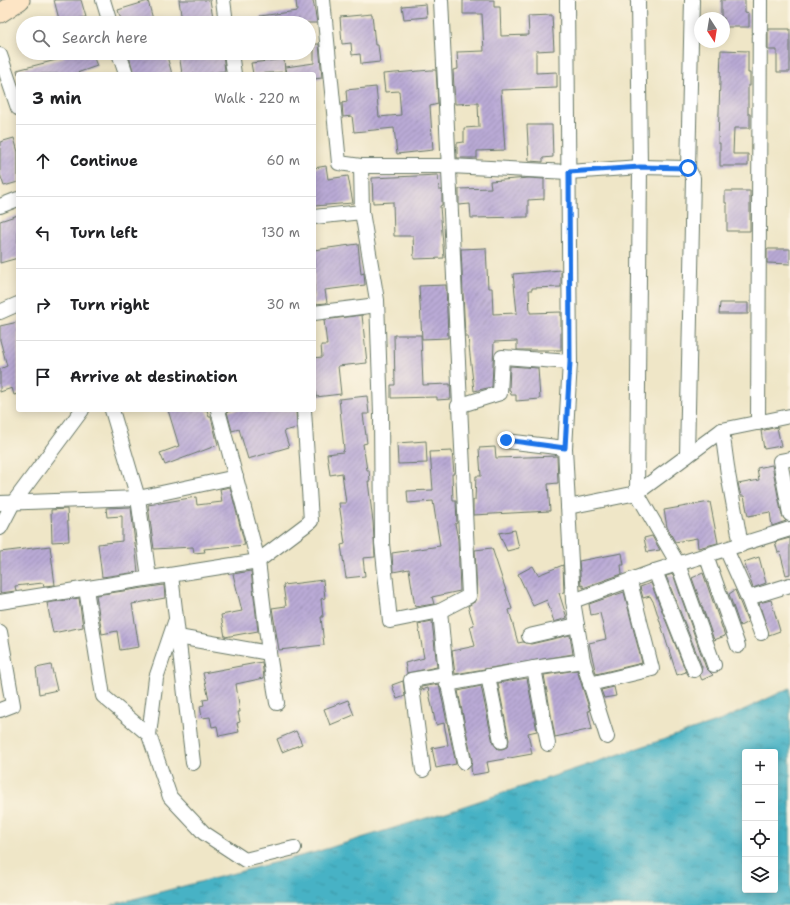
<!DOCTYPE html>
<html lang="en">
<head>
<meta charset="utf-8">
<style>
  :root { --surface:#fff; --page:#f6f6f6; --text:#202124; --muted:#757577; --line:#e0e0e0 }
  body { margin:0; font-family:"Shantell Sans",sans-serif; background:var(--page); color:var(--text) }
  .controls { position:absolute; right:12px; bottom:12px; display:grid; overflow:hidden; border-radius:4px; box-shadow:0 2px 10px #0003 }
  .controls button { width:36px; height:36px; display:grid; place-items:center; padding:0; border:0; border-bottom:1px solid var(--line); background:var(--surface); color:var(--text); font:20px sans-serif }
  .compass { position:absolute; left:694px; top:12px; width:36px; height:36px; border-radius:50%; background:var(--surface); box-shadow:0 2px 10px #0003; rotate:168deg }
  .stop { position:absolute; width:12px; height:12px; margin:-9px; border:3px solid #1a73e8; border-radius:50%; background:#fff }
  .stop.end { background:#1a73e8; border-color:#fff; box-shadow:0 1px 4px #0008 }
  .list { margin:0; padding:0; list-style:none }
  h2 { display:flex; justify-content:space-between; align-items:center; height:52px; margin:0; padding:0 16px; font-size:17px }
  h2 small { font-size:13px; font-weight:400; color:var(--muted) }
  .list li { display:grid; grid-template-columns:26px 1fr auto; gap:12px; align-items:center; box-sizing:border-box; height:72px; padding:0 16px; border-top:1px solid var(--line) }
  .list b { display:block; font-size:15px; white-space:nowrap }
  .list em { font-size:13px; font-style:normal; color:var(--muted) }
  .icon { flex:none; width:22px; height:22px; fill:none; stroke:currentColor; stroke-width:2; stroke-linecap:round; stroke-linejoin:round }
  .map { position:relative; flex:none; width:790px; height:905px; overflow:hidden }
  .search { position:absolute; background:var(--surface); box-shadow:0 2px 10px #0003; left:16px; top:16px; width:300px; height:44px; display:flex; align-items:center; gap:10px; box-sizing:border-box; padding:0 14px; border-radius:22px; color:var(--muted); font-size:15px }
  .panel { position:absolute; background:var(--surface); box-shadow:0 2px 10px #0003; left:16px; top:72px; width:300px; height:340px; border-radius:4px }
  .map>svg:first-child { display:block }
  .water { fill:url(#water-ripples); stroke:#33787c; fill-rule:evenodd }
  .building { fill:url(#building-hatch) }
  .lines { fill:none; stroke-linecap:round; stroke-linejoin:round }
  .street-casing { stroke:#687867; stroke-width:16 }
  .secondary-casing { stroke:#687867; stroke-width:21 }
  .street { stroke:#fff; stroke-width:14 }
  .secondary { stroke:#fde5c5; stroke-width:19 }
  .route { stroke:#1a73e8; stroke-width:5 }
</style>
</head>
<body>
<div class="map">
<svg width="790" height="905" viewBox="0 0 790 905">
  <defs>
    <pattern id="water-ripples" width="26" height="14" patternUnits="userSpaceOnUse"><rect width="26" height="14" fill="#47b2c5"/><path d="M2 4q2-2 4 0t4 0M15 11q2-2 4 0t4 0" fill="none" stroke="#3b92a1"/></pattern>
    <pattern id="building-hatch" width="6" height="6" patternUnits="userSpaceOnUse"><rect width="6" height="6" fill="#baaad6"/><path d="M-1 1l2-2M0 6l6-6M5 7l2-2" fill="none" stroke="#978cae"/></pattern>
  </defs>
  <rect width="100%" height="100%" fill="#fcf5e5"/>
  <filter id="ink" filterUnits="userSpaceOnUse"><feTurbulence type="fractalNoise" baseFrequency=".025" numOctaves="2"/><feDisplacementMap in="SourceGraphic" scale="8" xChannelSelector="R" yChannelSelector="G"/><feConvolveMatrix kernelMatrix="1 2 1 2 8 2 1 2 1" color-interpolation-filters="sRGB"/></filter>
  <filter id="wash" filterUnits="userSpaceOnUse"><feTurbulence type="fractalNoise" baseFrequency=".012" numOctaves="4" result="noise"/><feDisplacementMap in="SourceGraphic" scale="16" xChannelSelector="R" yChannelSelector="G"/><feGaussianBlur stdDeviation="0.9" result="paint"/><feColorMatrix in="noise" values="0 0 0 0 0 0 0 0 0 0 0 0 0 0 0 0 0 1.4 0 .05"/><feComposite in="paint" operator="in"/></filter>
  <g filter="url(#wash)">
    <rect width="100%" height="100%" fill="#efe6c7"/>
    <path class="water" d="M790,688V905H110L316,852L449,811L722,720ZM745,752H775V890H745Z"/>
    <g id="blocks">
      <g class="building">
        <path d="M54,0H81L86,17L60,23Z"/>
        <path d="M179,0H210L214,23L182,22Z"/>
        <path d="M296,0H313L317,23H260V16L297,11Z"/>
        <path d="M463,0H494V7H500L501,36L529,35L528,16L552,15L554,50L536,51V73L557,72V88L501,90L505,150L477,151V158H457V143L464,142V128L479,127L478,103L455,104L453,70L458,69L457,52L484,51L482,14H463Z"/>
        <path d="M721,0H745V12L749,13V27H724V18H721Z"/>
        <path d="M148,1L154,23H122L118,10Z"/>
        <path d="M426,4L427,17L404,19L402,6Z"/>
        <path d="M372,14L375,45H378L380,62L361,64L360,54L352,55L351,43L342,44L340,17Z"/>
        <path d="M768,29H790V72H777V50H768Z"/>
        <path d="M314,44H319L322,78L314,79V74H287L286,67L314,63Z"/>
        <path d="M721,50L748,51V73H750V86H748V114H750V128H734L733,154H748V166H720V143H718Z"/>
        <path d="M71,53H92L97,66L74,74H18L17,70L64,58L63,56Z"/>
        <path d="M128,53H166L172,74H134Z"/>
        <path d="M179,53H223L225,71L205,74H182Z"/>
        <path d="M284,59L285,72L253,74L251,63Z"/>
        <path d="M431,70H436L438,104L430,106L433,150L397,154L394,128L354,132L352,116L343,117L342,103L347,102L346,90L376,87L379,117L401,115L399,91L385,92L383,74Z"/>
        <path d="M527,125H552L553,157L543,158V162L529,161Z"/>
        <path d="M14,138L18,152V182L4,186L0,174V142Z"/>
        <path d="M326,166L328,179L348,176L353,203L314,206V168Z"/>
        <path d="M438,175L439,190H442V205L440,206L444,258L414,259L413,236H394L393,202L373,203L372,178Z"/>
        <path d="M529,178L544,179V199L528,200V217L471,218L470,204L459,205V189L491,188L490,181Z"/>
        <path d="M725,191H750V231H727V203H725Z"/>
        <path d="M18,215V258L0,263V221Z"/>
        <path d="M358,244L361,274L364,273L365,285L325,290L327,303L314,304V250Z"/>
        <path d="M486,248L488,288H492L493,314L517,313L513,274L561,270V287L532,288V290H529L530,313L561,312V350H517V341L494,342L492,387L474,391L468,337H465L461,249Z"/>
        <path d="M767,249H790V264L767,263Z"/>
        <path d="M446,285L448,338L422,339L419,286Z"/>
        <path d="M720,303H748V314H719Z"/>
        <path d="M362,315L367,363L338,366L341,394L316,397L314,358L322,357L321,345H327L324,320Z"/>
        <path d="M18,322V394L14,395L12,388L0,392V369L7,366L0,340V326Z"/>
        <path d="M394,335H421L423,385L450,384L451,399L437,400V397L391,398V385H395Z"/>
        <path d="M510,366L538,368L540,399L516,401V395H511L510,390H509Z"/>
        <path d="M367,396L369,414H363L367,443L363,444L367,470H369L370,481H368L373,522L375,557L363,558L365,576L346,578L341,545L345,544L339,503H346L342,473L330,475L327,454L343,452L344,449L339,399Z"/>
        <path d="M168,410H207L209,417H211L218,445L165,465L160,453L179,446Z"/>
        <path d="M233,410H296L297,428L284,431L289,447L248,459L239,429L232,431L227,412Z"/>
        <path d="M777,427L781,446L764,449L761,431Z"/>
        <path d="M426,441L427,463L398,464L397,443Z"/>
        <path d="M495,447L496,458L557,456L558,483L548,484L550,511L473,515V500H475L476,476H481L479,448Z"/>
        <path d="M452,451L454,474H452L453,501H456L457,523L455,524L458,539L460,591L432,597L434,604L415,607L409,569L393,572L392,553L440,546L433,501L408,503L407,491L433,490L430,452Z"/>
        <path d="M772,465L782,516L786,521L772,526L770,512L748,516L744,496H741L738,484L759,480L757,468Z"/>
        <path d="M230,487L245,545L204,549L205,552L194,553L193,547L154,549L148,505L196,497L197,505L222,502L220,489Z"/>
        <path d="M710,502L718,543L698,548L697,538L675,542L667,527L664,510Z"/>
        <path d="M131,507L138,572L102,577L98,544L122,541V516L107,517L106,508Z"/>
        <path d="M67,509L69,541L52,542L51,510Z"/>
        <path d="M515,530L519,548L507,551L499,533Z"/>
        <path d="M652,536L660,550L647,552L644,538Z"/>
        <path d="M790,538V574L786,575L780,552L778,553L775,542Z"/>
        <path d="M50,546L55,585L44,586L43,583L15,586L16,591L0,593V552Z"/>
        <path d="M492,548L512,609L509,610L518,643L523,642L531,644L570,635L573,654L455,674L452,651L475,646L470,626L474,625L468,606L476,601L477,596L475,550Z"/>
        <path d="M622,553L624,565H621L622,574L583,588V585L581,586L579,561Z"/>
        <path d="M759,557L766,583L753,588L744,562Z"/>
        <path d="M563,565L564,592L559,593L567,618L554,622L547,600L533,606L518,574L533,566L538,575Z"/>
        <path d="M251,571L258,631L225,637L221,615L242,611L233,574Z"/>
        <path d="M703,573L725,636L714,640L692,578Z"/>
        <path d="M673,574L706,668L713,675L702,680L700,676L702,667L666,576Z"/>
        <path d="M323,580L325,598L321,599L323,617H321L324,645L279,650L272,608L286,606L283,585Z"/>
        <path d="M651,583L686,672L677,675L654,603L650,596L643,598L640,587Z"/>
        <path d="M164,585L165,598L132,604L139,647L120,650L117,631L102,634L96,595Z"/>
        <path d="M735,590L748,622L740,626L729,594Z"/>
        <path d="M624,592L642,663L596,674L589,643L606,639L600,613L591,615L589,604Z"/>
        <path d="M79,598L83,627L53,633L47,603Z"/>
        <path d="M771,600L780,631L769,635L759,603Z"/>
        <path d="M432,621L437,667L407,673L405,663L424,658L418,624Z"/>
        <path d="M262,662L264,678L236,684L240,712H238L240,722L237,723L239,732L219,736L217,726L212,727L210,717L202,718L200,706L204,705L203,700L209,699L203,673Z"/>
        <path d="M51,665L57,690L39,694L36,668Z"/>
        <path d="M577,670L590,711H588L592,729L555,737L544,675Z"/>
        <path d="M527,678L537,731L528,733L532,754L487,762L489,772L472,775L471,767L472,760L458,691L481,686L493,743L498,749H502L507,747L509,740L498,683Z"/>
        <path d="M403,681L405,696L397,699L392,685Z"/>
        <path d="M439,684L456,764L436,768L432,748L448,745L444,723L436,725L428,688L421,690V687Z"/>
        <path d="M614,687L616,696L604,698L601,690Z"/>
        <path d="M348,700L354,715L330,725L324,709Z"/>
        <path d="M296,731L302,744L282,752L277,739Z"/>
      </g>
    </g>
  </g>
  <g filter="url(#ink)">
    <use href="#blocks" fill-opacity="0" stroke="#687867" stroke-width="1"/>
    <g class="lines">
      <g class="street-casing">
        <g id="street">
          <path d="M103,0L110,23"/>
          <path d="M223,0L226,23"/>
          <path d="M323,0L339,163L361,166L362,212L377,300L381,414L382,543L390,621L440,611L469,596C458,397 452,199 441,0"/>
          <path d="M567,0L570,362L565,448L573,601L583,661L607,737"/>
          <path d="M119,53L126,74"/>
          <path d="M231,53L234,74"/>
          <path d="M0,55L18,108"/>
          <path d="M361,166H450L569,172L640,167L688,168"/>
          <path d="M0,206L18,199"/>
          <path d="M314,217L362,212"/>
          <path d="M0,312L18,304"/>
          <path d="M314,313L377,305"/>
          <path d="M458,406L500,393L502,357L570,362"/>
          <path d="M112,410L138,498L149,578"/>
          <path d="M218,410L258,561L269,653L277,703"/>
          <path d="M758,423L760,0"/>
          <path d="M722,430L728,474L741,545"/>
          <path d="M506,441L565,448"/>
          <path d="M687,456L693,178L688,168L692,0"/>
          <path d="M790,459L780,461L790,514"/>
          <path d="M0,503L138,498L236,477"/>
          <path d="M568,507L637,493L640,167L638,0"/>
          <path d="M0,528L13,503L82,410"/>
          <path d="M726,549L748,598L761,633"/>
          <path d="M706,555L738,646"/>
          <path d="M655,571L694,670"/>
          <path d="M171,575L193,763"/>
          <path d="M86,589L103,696L149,735L170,797L204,833L245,860L294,848"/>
          <path d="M748,598L790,585"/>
          <path d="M573,601L655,571L790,529"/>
          <path d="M0,602L258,561L311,521L304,410"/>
          <path d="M440,611L446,674L464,762"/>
          <path d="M0,632L13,705L0,710"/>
          <path d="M529,636L577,625"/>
          <path d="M178,637L269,653"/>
          <path d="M714,665L678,564L637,493L722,430L790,416"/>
          <path d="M534,668L548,744"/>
          <path d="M488,676L501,741"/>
          <path d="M447,684L534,668L583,661"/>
          <path d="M590,684L652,669L630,582"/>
          <path d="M149,735L156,678L175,622"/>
          <path d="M423,770L411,680L446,674"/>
        </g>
      </g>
      <g class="secondary-casing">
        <path id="secondary" d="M0,13L20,0"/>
      </g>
      <use href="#street" class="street"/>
      <use href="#secondary" class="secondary"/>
    </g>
  </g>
  <g class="lines" filter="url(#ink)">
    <path class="route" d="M506,440L565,448L570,362L569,172L640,167L688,168"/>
  </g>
</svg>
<div class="controls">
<button>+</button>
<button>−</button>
<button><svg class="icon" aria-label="locate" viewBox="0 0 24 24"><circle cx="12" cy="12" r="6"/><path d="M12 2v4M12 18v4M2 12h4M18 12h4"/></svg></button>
<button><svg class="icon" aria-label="layers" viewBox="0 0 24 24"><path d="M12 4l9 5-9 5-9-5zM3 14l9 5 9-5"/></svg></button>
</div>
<svg class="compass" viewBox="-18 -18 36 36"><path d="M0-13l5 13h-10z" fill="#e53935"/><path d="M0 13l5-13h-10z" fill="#757577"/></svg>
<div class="stop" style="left:688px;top:168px"></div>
<div class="stop end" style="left:506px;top:440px"></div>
<div class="search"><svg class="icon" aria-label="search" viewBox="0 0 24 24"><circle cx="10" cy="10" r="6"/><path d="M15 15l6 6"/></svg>Search here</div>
<section class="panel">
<h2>3 min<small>Walk · 220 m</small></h2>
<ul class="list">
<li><svg class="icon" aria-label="ahead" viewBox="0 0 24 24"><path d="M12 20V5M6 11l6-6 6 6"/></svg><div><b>Continue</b></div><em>60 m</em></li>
<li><svg class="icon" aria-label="left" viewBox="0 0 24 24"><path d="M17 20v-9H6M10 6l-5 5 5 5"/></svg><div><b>Turn left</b></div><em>130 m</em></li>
<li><svg class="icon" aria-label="right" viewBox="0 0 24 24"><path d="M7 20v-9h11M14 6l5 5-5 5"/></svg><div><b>Turn right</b></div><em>30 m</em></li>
<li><svg class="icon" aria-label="arrive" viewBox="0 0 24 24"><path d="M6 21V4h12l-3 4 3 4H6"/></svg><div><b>Arrive at destination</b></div></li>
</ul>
</section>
</div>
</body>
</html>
